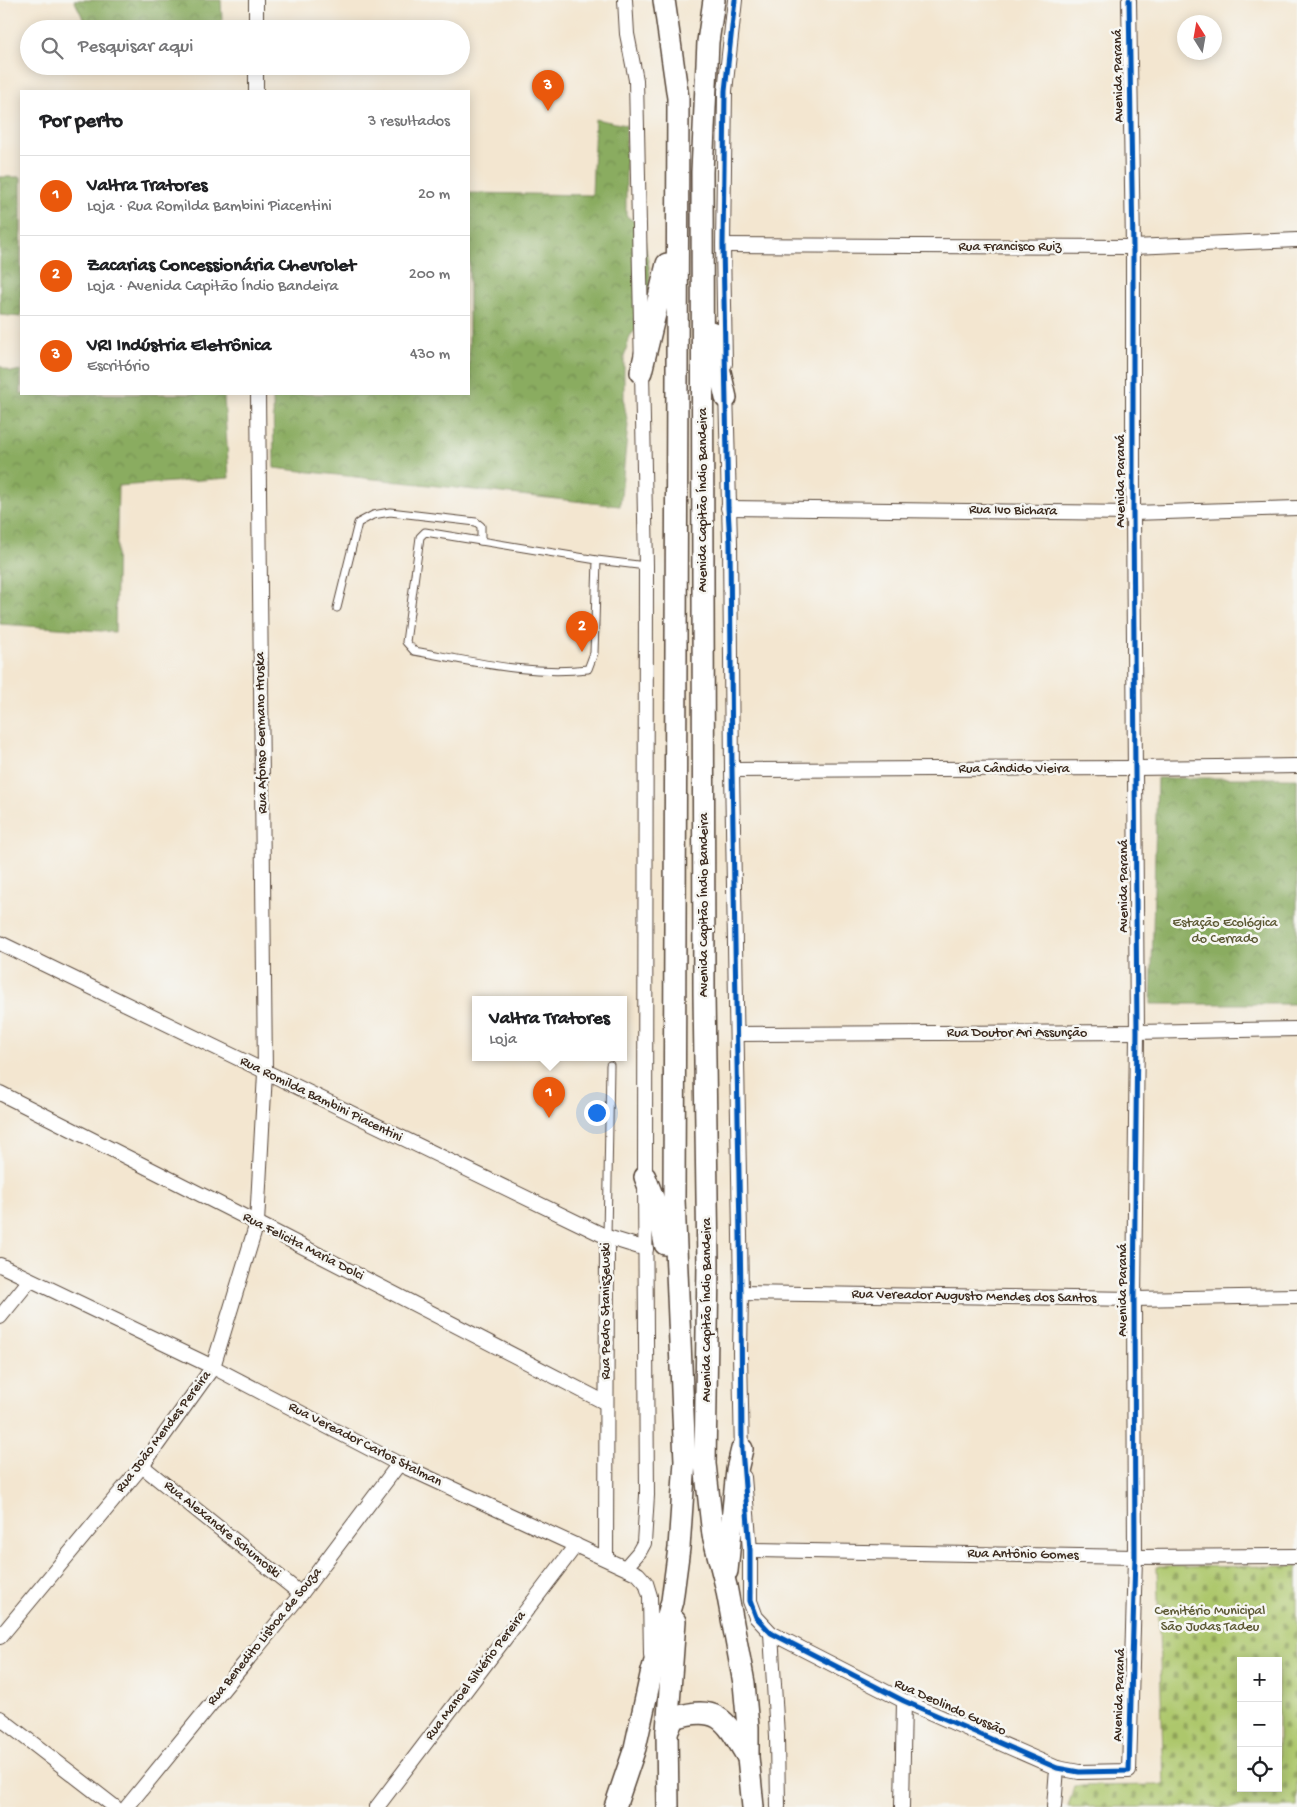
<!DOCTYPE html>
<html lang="pt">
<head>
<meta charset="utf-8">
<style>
  :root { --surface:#fff; --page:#f2f2f2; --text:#202124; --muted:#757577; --line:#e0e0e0; --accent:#ea580c }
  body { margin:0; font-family:"Gochi Hand",sans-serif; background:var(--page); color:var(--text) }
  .controls { position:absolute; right:15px; bottom:15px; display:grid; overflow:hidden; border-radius:0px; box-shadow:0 2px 12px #0003 }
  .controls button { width:45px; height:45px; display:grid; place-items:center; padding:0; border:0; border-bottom:1px solid var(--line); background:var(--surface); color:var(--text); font:25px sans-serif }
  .compass { position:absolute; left:1177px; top:15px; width:45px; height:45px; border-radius:50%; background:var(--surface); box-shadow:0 2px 12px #0003; rotate:349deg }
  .you { position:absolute; left:596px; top:1112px; width:18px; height:18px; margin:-12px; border:4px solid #fff; border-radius:50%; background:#1a73e8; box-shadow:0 0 0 8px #1a73e833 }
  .badge { display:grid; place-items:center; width:32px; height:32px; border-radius:50%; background:var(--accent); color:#fff; font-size:16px; font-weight:700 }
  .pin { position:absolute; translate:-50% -41px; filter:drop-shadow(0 1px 2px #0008) }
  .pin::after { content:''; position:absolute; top:26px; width:18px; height:15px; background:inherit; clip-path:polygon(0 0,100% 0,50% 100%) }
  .popup { position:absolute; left:472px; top:996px; width:155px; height:65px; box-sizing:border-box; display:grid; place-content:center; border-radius:0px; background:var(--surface); filter:drop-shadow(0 1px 4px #0005); font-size:16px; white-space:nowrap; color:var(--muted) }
  .popup b { font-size:19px; color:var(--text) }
  .popup::after { content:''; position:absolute; left:50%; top:100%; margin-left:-10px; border:10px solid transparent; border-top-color:var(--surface) }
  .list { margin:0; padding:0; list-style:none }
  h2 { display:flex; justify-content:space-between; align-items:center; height:65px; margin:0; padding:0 20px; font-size:21px }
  h2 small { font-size:16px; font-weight:400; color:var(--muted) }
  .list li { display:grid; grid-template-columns:32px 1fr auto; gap:15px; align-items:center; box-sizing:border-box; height:80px; padding:0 20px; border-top:1px solid var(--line) }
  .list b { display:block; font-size:19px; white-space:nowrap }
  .list p { margin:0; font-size:16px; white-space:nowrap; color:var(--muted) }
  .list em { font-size:16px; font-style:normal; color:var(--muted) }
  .icon { flex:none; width:28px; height:28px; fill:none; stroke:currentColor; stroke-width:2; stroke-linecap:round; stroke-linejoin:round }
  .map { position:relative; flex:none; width:1297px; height:1807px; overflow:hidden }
  .search { position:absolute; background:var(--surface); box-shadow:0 2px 12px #0003; left:20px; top:20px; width:450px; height:55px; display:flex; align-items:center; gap:12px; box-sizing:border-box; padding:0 18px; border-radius:28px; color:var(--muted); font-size:19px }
  .panel { position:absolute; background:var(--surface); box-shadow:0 2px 12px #0003; left:20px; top:90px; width:450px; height:305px; border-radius:0px }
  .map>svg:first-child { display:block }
  .forest { fill:url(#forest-crowns); stroke:#626b3f }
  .cemetery { fill:url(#cemetery-stones); stroke:#747845; fill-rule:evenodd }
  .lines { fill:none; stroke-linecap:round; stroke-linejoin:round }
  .lane-casing { stroke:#574639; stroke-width:9 }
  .street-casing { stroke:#574639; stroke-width:16 }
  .primary-casing { stroke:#574639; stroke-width:24 }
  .lane { stroke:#fff; stroke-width:7 }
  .street { stroke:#fff; stroke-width:14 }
  .primary { stroke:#fff; stroke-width:21 }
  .cycleway-casing { stroke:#f6f6f2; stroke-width:8 }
  .cycleway { stroke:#0057b8; stroke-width:5 }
  .labels { text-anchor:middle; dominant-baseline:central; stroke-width:5; stroke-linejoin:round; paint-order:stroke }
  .street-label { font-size:14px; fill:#3b2a1e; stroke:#f6f6f2 }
  .park-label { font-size:14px; fill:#5d5935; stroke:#f6f6f2 }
</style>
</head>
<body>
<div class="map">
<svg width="1297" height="1807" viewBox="0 0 1297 1807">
  <defs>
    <pattern id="forest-crowns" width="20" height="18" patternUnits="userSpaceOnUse" patternTransform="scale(1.25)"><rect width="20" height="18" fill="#8aac60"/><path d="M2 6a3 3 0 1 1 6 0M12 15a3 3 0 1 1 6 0" fill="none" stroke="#728c4f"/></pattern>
    <pattern id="cemetery-stones" width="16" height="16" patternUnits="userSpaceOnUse" patternTransform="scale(1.25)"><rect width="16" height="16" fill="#adc76c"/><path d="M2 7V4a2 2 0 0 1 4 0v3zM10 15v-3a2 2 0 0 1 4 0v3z" fill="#8ea258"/></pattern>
  </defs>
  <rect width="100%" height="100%" fill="#f6f6f2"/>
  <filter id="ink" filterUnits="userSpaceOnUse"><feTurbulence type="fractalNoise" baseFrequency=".02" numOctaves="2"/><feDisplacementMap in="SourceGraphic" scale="10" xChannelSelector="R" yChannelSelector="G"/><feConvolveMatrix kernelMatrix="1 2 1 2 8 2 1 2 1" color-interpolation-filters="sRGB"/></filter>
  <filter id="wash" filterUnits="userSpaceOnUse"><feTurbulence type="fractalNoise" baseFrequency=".0096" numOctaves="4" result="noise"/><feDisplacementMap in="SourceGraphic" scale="20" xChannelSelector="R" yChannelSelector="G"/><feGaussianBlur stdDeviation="1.12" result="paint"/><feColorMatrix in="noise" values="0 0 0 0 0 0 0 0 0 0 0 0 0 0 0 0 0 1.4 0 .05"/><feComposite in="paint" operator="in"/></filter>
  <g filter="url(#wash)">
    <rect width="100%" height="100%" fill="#f3e6d0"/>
    <g class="forest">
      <path d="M74,0H221L222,20L219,29H94L84,20Z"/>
      <path d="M595,119L626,125V216L642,226L650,273L647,318L630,336L624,357V403L628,425L620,506L274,468L273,394H469V193L592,195Z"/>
      <path d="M0,177H21V317L0,315Z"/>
      <path d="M0,366L11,372L21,370V394H217L224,396L229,478L118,486L115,632L0,624Z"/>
      <path d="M1157,778H1297V1004H1151Z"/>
    </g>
    <path class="cemetery" d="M1297,1566V1807H1068L1074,1786L1164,1785L1157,1567ZM1241,1661H1278V1788H1241Z"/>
  </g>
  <g filter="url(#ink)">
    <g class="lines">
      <g class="lane-casing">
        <g id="lane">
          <path d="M597,560L594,653L588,669C530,676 471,661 414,651L406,642L420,537L425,532L597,560L646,566"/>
          <path d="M337,608L358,523L373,515L390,512L476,522L481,526V541"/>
          <path d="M607,1237L610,1065"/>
        </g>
      </g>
      <g class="street-casing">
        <g id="street">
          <path d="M625,0L627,34L636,80L646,566L645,1177L647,1495L644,1543L639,1552L626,1567"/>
          <path d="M256,29V0"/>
          <path d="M256,91V66"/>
          <path d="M723,245L1133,247L1297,240"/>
          <path d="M725,364L723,245L725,91L735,0"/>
          <path d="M726,390L730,543L732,770L741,1293L740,1353L742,1456"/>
          <path d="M728,508L1133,513L1297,508"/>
          <path d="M732,770L1135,768L1297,766"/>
          <path d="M0,943L607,1237L646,1249"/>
          <path d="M737,1034L1137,1032L1297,1029"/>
          <path d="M0,1093L257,1223L606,1403"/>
          <path d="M0,1265L213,1367L399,1464L638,1574L646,1583L650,1596L651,1655"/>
          <path d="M741,1293L1134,1299L1297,1296"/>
          <path d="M0,1317L30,1280"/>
          <path d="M142,1466L301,1594"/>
          <path d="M744,1477L750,1550V1601L756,1617L771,1633L904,1701L1057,1768L1079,1772L1129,1771L1135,1557L1134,1299L1137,1032L1133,513V247L1129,0"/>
          <path d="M750,1550L1135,1557L1297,1556"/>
          <path d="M606,1558L607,1237"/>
          <path d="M771,1633L777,1736L778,1807"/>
          <path d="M0,1637L142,1466L213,1367L257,1223L265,1073L258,394"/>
          <path d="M0,1718L115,1807"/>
          <path d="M127,1807L301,1594L399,1464"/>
          <path d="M377,1807L576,1545"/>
          <path d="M902,1807L904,1701"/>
          <path d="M1054,1807L1057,1768"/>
        </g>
      </g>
      <g class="primary-casing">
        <g id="primary">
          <path d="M714,0L708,42L702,172L704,994L708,1264L705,1464L713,1535L726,1586L744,1683L748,1727V1757L753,1807"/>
          <path d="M711,332L726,398"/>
          <path d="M641,372L667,264"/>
          <path d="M645,1177L659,1213L665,1244"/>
          <path d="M727,1571L737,1470L742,1449"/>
          <path d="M667,1731L674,1718C719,1704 726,1721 747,1756"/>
          <path d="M615,1807L635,1748L651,1675L672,1601L679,1548L685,1461L674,1200L678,98L664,0"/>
          <path d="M668,1807L667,1731L675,1621"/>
        </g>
      </g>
      <use href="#lane" class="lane"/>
      <use href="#street" class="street"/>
      <use href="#primary" class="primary"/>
      <g class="cycleway-casing">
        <path id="cycleway" d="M735,0L725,91L723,245L728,508L730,543L732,770L741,1293L742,1449L750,1550V1601L756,1617L771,1633L904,1701L1057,1768L1079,1772L1129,1771L1135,1557L1134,1299L1137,1032L1133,513V247L1129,0"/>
      </g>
      <use href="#cycleway" class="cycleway"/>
    </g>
  </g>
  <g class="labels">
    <g class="street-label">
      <text transform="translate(1119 76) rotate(-91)">Avenida Paraná</text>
      <text x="1010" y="247">Rua Francisco Ruiz</text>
      <text transform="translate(1121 481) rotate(-90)">Avenida Paraná</text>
      <text transform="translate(703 500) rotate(-90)">Avenida Capitão Índio Bandeira</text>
      <text transform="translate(1013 511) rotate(1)">Rua Ivo Bichara</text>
      <text transform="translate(262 733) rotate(-91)">Rua Afonso Germano Hruska</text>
      <text x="1014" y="769">Rua Cândido Vieira</text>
      <text transform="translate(1124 886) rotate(-90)">Avenida Paraná</text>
      <text transform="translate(704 905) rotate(-90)">Avenida Capitão Índio Bandeira</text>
      <text x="1017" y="1033">Rua Doutor Ari Assunção</text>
      <text transform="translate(321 1100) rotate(26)">Rua Romilda Bambini Piacentini</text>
      <text transform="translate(303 1247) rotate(27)">Rua Felicita Maria Dolci</text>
      <text transform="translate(1123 1290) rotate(-90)">Avenida Paraná</text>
      <text transform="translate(974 1297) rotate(1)">Rua Vereador Augusto Mendes dos Santos</text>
      <text transform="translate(707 1310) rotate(-90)">Avenida Capitão Índio Bandeira</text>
      <text transform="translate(606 1311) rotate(-90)">Rua Pedro Staniszewski</text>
      <text transform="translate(164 1432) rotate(-53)">Rua João Mendes Pereira</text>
      <text transform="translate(365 1445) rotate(27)">Rua Vereador Carlos Stalman</text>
      <text transform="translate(222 1530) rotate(39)">Rua Alexandre Schumoski</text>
      <text transform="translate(1023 1555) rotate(1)">Rua Antônio Gomes</text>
      <text transform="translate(265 1637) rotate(-51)">Rua Benedito Lisboa de Souza</text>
      <text transform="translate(476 1676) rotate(-53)">Rua Manoel Silvério Pereira</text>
      <text transform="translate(1120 1695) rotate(-88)">Avenida Paraná</text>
      <text transform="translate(950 1708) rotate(24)">Rua Deolindo Gussão</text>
    </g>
    <g class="park-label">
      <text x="1225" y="923">Estação Ecológica<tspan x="1225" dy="16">do Cerrado</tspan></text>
      <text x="1210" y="1611">Cemitério Municipal<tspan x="1210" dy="16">São Judas Tadeu</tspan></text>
    </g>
  </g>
</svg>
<div class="controls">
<button>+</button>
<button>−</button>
<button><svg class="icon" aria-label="locate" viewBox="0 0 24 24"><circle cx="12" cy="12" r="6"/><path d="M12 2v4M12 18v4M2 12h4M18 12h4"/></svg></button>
</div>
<svg class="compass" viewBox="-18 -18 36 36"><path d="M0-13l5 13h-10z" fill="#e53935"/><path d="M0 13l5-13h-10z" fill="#757577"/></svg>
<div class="you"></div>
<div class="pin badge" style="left:549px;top:1118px">1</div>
<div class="popup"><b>Valtra Tratores</b>Loja</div>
<div class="pin badge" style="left:582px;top:652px">2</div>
<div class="pin badge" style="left:548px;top:111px">3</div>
<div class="search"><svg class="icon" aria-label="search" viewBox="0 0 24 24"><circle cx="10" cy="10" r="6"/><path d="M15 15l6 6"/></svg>Pesquisar aqui</div>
<section class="panel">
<h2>Por perto<small>3 resultados</small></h2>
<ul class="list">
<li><span class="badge">1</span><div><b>Valtra Tratores</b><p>Loja · Rua Romilda Bambini Piacentini</p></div><em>20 m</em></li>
<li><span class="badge">2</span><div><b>Zacarias Concessionária Chevrolet</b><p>Loja · Avenida Capitão Índio Bandeira</p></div><em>200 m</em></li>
<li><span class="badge">3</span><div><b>VRI Indústria Eletrônica</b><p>Escritório</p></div><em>430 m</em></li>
</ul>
</section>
</div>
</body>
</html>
